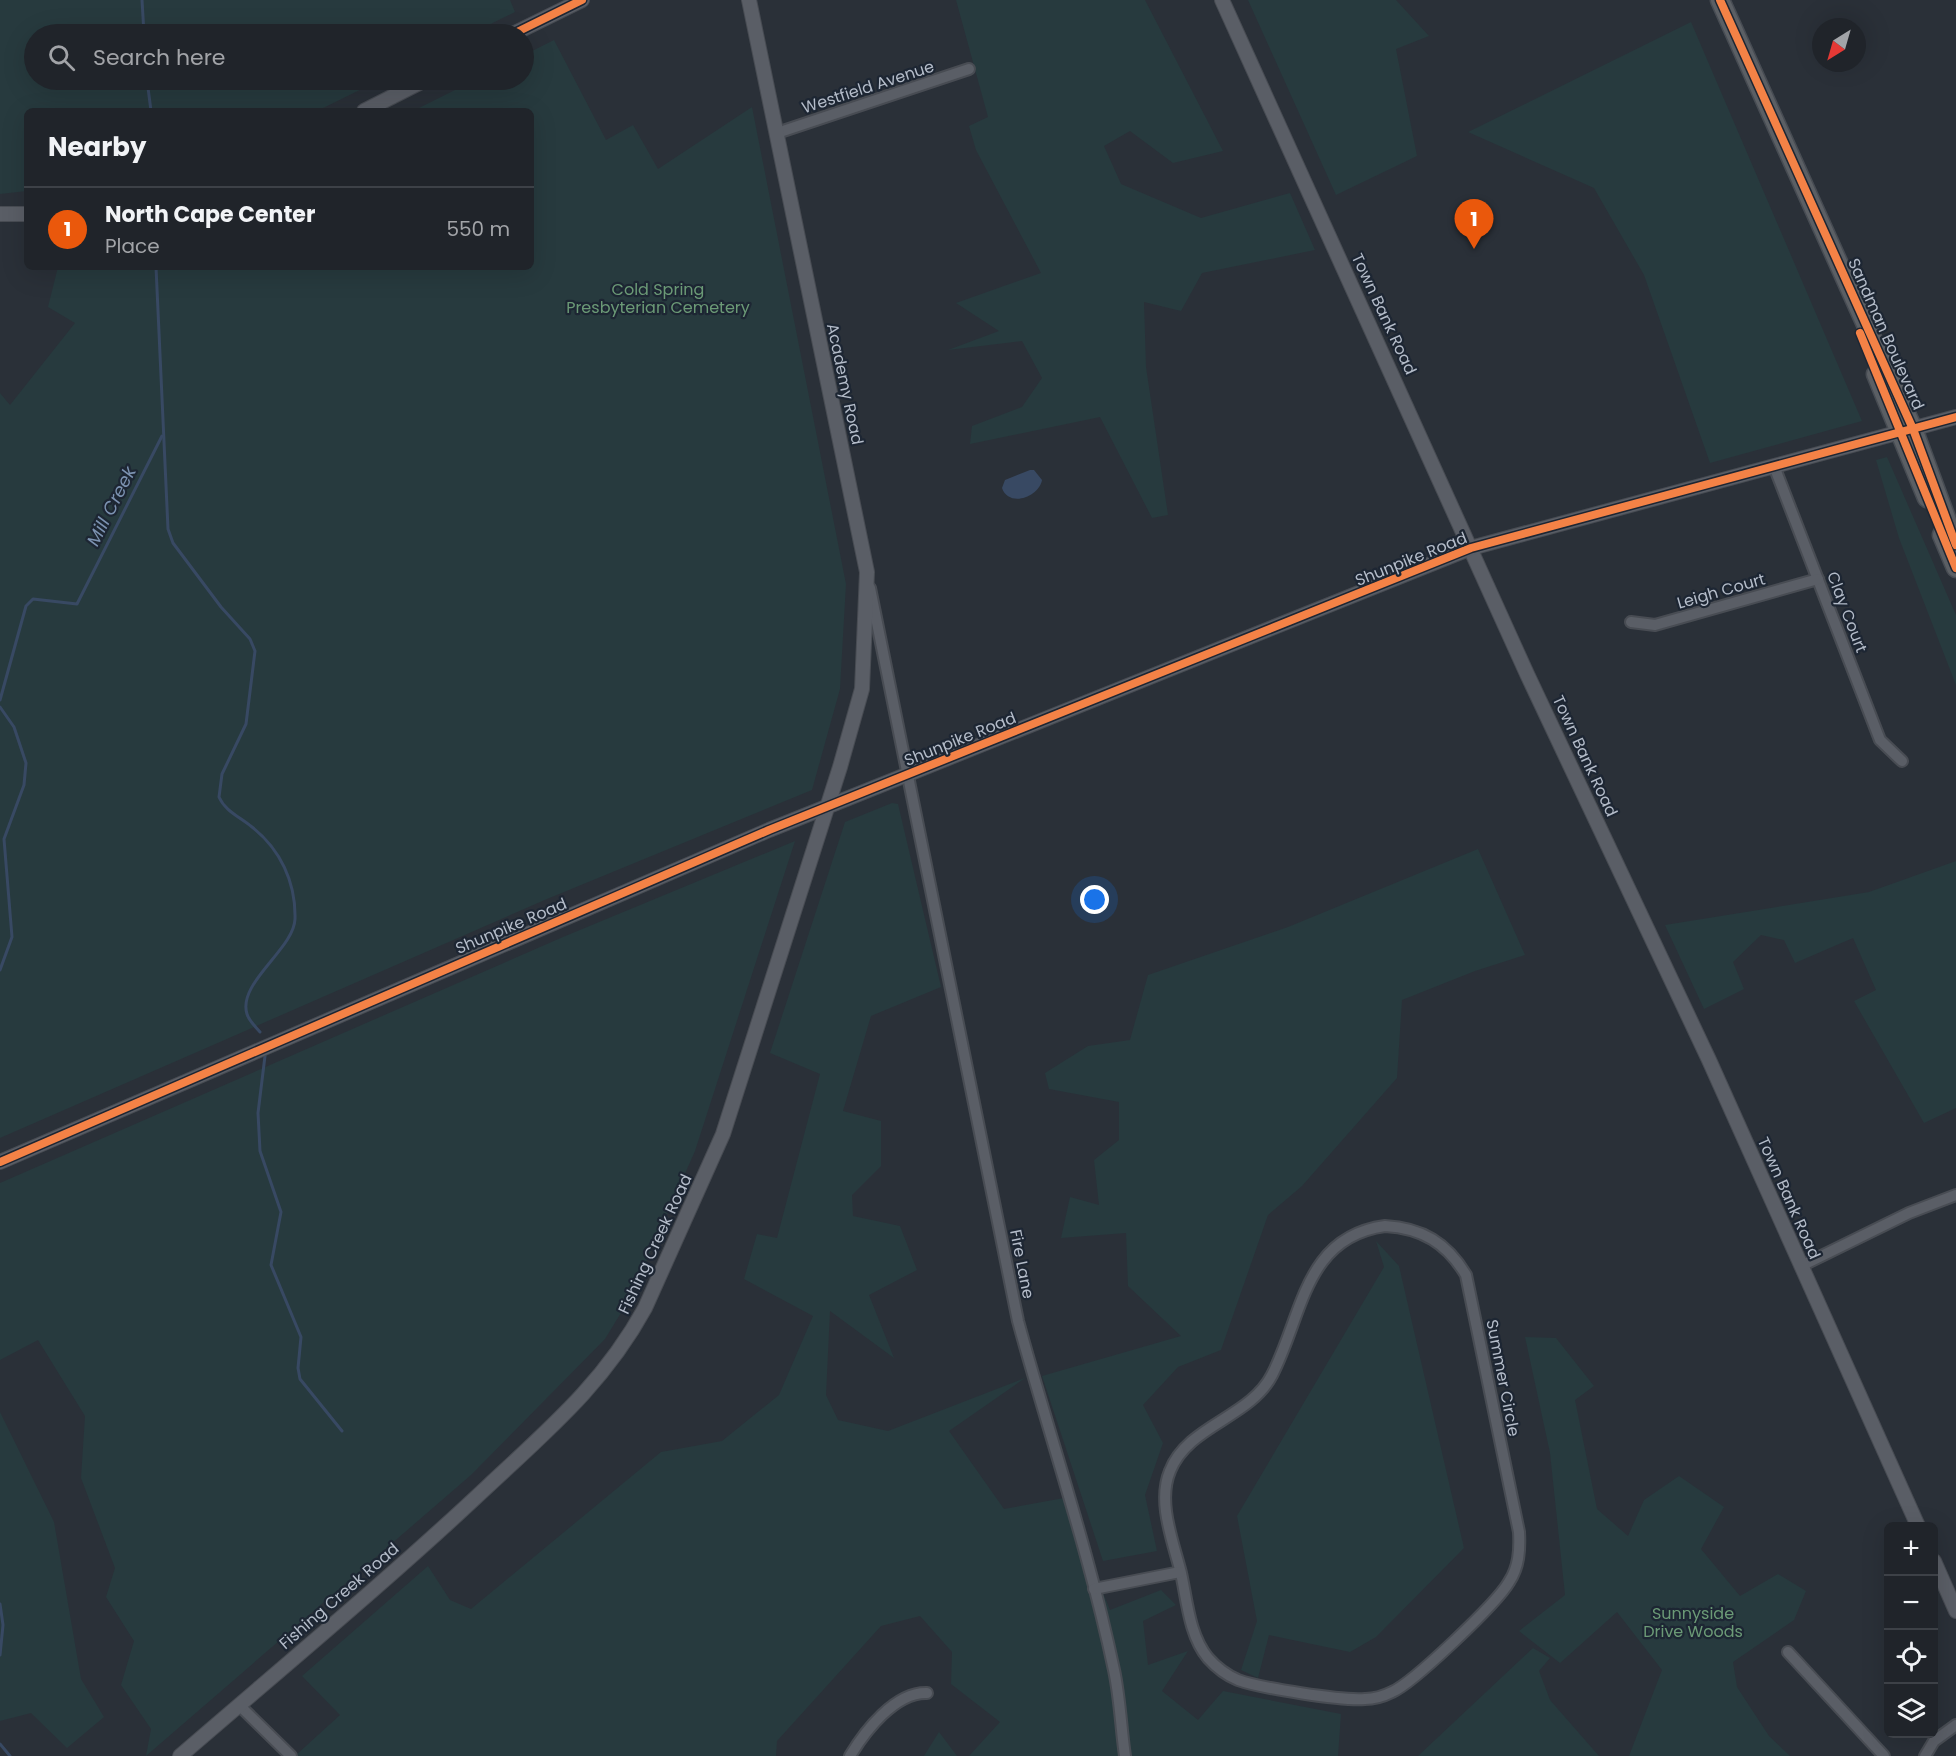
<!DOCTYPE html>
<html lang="en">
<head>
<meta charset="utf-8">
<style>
  :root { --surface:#20242a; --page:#2d3036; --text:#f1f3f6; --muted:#a2a4a8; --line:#3d4147; --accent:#ea580c }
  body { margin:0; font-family:Poppins,sans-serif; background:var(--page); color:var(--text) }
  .controls { position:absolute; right:18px; bottom:18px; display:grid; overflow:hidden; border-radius:9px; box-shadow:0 6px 24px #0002 }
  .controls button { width:54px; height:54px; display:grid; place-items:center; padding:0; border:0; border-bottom:2px solid var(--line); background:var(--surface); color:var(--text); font:30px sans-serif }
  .compass { position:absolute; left:1812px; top:18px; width:54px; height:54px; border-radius:50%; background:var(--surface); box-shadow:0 6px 24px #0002; rotate:217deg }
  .you { position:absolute; left:1095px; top:900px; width:21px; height:21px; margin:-15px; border:4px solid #fff; border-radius:50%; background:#1a73e8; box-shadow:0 0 0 9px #1a73e833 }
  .badge { display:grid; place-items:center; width:39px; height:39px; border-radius:50%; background:var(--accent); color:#fff; font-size:20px; font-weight:700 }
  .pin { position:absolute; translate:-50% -50px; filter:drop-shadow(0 2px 3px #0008) }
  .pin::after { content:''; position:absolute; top:32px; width:21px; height:18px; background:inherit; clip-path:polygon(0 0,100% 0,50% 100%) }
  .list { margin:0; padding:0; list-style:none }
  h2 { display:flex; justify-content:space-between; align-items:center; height:78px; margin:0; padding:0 24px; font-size:26px }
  h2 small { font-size:20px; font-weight:400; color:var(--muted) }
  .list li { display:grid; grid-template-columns:39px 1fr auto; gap:18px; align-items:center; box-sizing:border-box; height:84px; padding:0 24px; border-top:2px solid var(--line) }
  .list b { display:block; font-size:22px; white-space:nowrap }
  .list p { margin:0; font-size:20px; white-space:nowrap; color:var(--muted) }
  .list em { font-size:20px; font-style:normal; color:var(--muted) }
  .icon { flex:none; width:33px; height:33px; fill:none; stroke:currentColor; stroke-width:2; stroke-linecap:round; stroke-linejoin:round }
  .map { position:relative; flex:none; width:1956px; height:1756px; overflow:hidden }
  .search { position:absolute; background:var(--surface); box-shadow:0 6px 24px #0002; left:24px; top:24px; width:510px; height:66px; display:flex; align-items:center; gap:15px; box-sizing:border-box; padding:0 21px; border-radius:33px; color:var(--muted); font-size:22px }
  .panel { position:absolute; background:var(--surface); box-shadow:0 6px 24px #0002; left:24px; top:108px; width:510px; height:162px; border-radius:9px }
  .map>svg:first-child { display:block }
  .green { fill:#273a3e }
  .water { fill:#384963 }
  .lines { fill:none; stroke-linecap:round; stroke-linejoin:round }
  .stream { stroke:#384963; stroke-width:3 }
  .minor-casing { stroke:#484c53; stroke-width:14 }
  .tertiary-casing { stroke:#484c53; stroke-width:16 }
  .trunk-casing { stroke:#474c53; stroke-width:21 }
  .minor { stroke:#5a5e66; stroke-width:10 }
  .tertiary { stroke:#5a5e66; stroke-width:14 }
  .trunk { stroke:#5b5f64; stroke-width:18 }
  .cycleway-casing { stroke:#1d2633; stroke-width:11 }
  .cycleway { stroke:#f48246; stroke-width:8 }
  .labels { text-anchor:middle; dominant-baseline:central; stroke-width:4.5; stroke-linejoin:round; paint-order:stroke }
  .street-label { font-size:16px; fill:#b4bcc9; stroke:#1d2633 }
  .park-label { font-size:16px; fill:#6b9a76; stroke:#1d2633 }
  .water-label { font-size:18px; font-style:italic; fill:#7c92b1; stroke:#1d2633 }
</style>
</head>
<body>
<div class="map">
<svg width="1956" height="1756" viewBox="0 0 1956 1756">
  <rect width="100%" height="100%" fill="#2a3038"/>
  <g class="green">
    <path d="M0,0H510L515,12L470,34H34V80H380L317,111H27V191L0,194Z"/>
    <path d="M956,0H1145L1223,151L1173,163L1130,131L1104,146L1121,184L1201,218L1290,193L1315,250L1202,273L1181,311L1144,302L1146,367L1168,515L1152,518L1100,417L970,444L972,426L1022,407L1042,378L1022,341L948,350L999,331L956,303L1041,273L976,150L969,126L988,117Z"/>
    <path d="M1248,0H1396L1429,36L1396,49L1417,156L1336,195Z"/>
    <path d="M1691,22L1862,421L1710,463L1644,275L1594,188L1468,132Z"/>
    <path d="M554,40L606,140L633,125L658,169L752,107L846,584L840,689L812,790L547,899L0,1138V393L10,405L75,323L48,307L58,267H531V111H413L475,80H524V55Z"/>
    <path d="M1887,457L1956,615V685L1899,538L1876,460Z"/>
    <path d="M892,803L898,804L941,987L871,1016L843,1111L881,1121V1166L852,1195L853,1216L900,1226L917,1270L869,1295L894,1358L830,1311L826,1395L838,1420L888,1431L1025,1378L949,1431L1004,1509L1064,1498L1110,1610L1161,1590L1176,1605L1143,1621L1148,1665L1188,1651L1162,1691L1198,1720L1223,1691L1341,1714L1338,1756H969L1000,1722L951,1684L952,1652L920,1616L881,1626L777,1741L776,1756H295L340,1715L302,1676L428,1566L450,1600L471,1609L661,1452L722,1441L779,1395L813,1316L744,1279L757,1234L777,1238L820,1074L770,1053L845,822Z"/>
    <path d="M795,841L695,1151L630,1298L605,1339L471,1475L146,1756L151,1729L121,1685L134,1641L106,1597L115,1568L81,1478L85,1416L38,1340L0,1360V1183L563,937Z"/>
    <path d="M1478,849L1525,955L1475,971L1402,1000L1397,1078L1302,1186L1268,1215L1221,1350L1178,1367L1143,1405L1163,1443L1145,1495L1157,1551L1103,1561L1042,1376L1181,1336L1128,1286L1126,1233L1061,1238L1070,1197L1099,1205L1094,1160L1119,1140V1102L1049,1089L1045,1073L1088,1046L1130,1040L1148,975L1288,927Z"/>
    <path d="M1956,861V1108L1924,1123L1854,1001L1876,990L1853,938L1795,963L1784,940L1761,935L1733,962L1744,989L1704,1009L1665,925L1869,892Z"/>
    <path d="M1376,1241L1399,1266L1464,1548L1376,1637L1350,1652L1269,1635L1258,1678L1241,1670L1257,1621L1237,1516L1384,1267Z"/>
    <path d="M1525,1337L1556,1338L1594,1386L1575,1400L1597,1509L1628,1536L1644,1500L1679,1476L1724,1507L1701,1549L1740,1596L1778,1574L1806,1591L1794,1620L1733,1662L1737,1687L1769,1736L1790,1756H1629L1662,1670L1617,1612L1560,1663L1519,1631L1565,1595L1550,1453Z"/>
    <path d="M0,1412L54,1522L81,1679L104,1717L67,1748L31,1713L0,1721Z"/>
    <path d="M1533,1648L1550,1658L1539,1671L1550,1700L1599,1756H1418Z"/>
    <path d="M939,1732L957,1756H924Z"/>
  </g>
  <path class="water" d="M1030,470H1034L1042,480C1039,497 1009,508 1002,488L1005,480Z"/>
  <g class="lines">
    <g class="stream">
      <path d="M142,0L144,34"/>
      <path d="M147,80L151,111"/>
      <path d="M156,267L168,529L173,543L221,607L250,639L255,651L246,724L222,774L219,797C225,811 240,817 252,827C280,849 296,882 295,919C294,949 237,983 247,1014C249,1021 255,1026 260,1032"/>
      <path d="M0,700L26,606L33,599L77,604L162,436"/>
      <path d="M0,707L14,727L26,763L24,785L4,839L12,937L0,970"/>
      <path d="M265,1056L258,1113L260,1151L281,1212L271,1265L301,1337L298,1368L300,1379L342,1431"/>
      <path d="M0,1604L3,1625L0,1655"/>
      <path d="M0,1744L10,1756"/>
    </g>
    <g class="minor-casing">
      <g id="minor">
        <path d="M777,133L969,69"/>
        <path d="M1774,466L1880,740L1902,761"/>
        <path d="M870,588L1018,1321C1050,1438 1089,1551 1114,1670C1120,1698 1121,1728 1125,1756"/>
        <path d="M1631,622L1655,625L1818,579"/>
        <path d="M1385,1226C1422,1228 1447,1243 1466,1275L1519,1532C1520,1550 1519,1567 1509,1582C1497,1603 1413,1683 1392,1692C1384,1696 1374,1699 1365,1699C1342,1701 1260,1688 1238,1680C1226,1675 1216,1667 1208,1658C1189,1635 1187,1600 1181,1573C1173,1541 1157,1502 1170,1471C1188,1425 1250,1418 1272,1375C1303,1315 1304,1237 1385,1226Z"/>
        <path d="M1801,1266L1909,1213L1956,1195"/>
        <path d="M1094,1589L1180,1572"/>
        <path d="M1788,1652L1884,1756"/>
        <path d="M239,1705L291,1756"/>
        <path d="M850,1756C865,1731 895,1692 927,1693"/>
        <path d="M1925,1756L1934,1741L1956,1725"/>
      </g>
    </g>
    <g class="tertiary-casing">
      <g id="tertiary">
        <path d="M1222,0L1527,674L1709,1060L1918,1526"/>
        <path d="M513,34L582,0"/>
        <path d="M364,111L425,80"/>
        <path d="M0,214H27"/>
        <path d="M0,1162L769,830L1471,548L1956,417"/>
        <path d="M1934,1561L1956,1611"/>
        <path d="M180,1756C283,1667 388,1580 487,1487C549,1429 604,1383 645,1308L723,1134L840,767L862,689L867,572L749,0"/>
      </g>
    </g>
    <g class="trunk-casing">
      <g id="trunk">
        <path d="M1720,0L1913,429L1956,545"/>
        <path d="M1876,374L1927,498"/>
        <path d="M1942,535L1956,568"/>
      </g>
    </g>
    <use href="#minor" class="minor"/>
    <use href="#tertiary" class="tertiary"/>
    <use href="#trunk" class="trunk"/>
    <g class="cycleway-casing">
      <g id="cycleway">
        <path d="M1720,0L1913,429L1956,545"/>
        <path d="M513,34L582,0"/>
        <path d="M1860,333L1956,568"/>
        <path d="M0,1162L769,830L1471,548L1956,417"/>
      </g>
    </g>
    <use href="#cycleway" class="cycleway"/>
  </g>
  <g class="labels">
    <g class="street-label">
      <text transform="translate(868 87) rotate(-18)">Westfield Avenue</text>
      <text transform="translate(1384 314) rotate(65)">Town Bank Road</text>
      <text transform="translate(1886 334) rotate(66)">Sandman Boulevard</text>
      <text transform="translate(845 384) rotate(78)">Academy Road</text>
      <text transform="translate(1411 559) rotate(-22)">Shunpike Road</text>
      <text transform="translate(1721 591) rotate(-16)">Leigh Court</text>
      <text transform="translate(1847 612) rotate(69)">Clay Court</text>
      <text transform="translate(960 739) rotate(-22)">Shunpike Road</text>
      <text transform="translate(1585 756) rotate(65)">Town Bank Road</text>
      <text transform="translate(511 926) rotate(-23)">Shunpike Road</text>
      <text transform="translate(1789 1198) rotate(66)">Town Bank Road</text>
      <text transform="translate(655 1244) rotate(-65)">Fishing Creek Road</text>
      <text transform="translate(1022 1264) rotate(79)">Fire Lane</text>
      <text transform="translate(1503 1378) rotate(79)">Summer Circle</text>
      <text transform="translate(339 1596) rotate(-41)">Fishing Creek Road</text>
    </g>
    <g class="park-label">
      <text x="658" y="289">Cold Spring<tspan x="658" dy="18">Presbyterian Cemetery</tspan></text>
      <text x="1693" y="1613">Sunnyside<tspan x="1693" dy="18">Drive Woods</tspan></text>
    </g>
    <g class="water-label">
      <text transform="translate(111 506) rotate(-63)">Mill Creek</text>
    </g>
  </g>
</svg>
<div class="controls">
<button>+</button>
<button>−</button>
<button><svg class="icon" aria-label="locate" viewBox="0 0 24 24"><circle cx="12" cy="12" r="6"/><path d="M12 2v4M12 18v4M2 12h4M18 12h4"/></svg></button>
<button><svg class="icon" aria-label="layers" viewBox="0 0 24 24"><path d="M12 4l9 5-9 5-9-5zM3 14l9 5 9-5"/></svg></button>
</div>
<svg class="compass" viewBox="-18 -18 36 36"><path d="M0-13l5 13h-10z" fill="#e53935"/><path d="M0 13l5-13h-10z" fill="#a2a4a8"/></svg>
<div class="you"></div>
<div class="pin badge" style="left:1474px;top:249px">1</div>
<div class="search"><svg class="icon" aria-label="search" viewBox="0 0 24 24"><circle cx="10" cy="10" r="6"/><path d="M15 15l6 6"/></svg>Search here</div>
<section class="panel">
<h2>Nearby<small></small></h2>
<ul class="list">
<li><span class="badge">1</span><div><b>North Cape Center</b><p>Place</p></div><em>550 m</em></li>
</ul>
</section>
</div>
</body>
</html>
